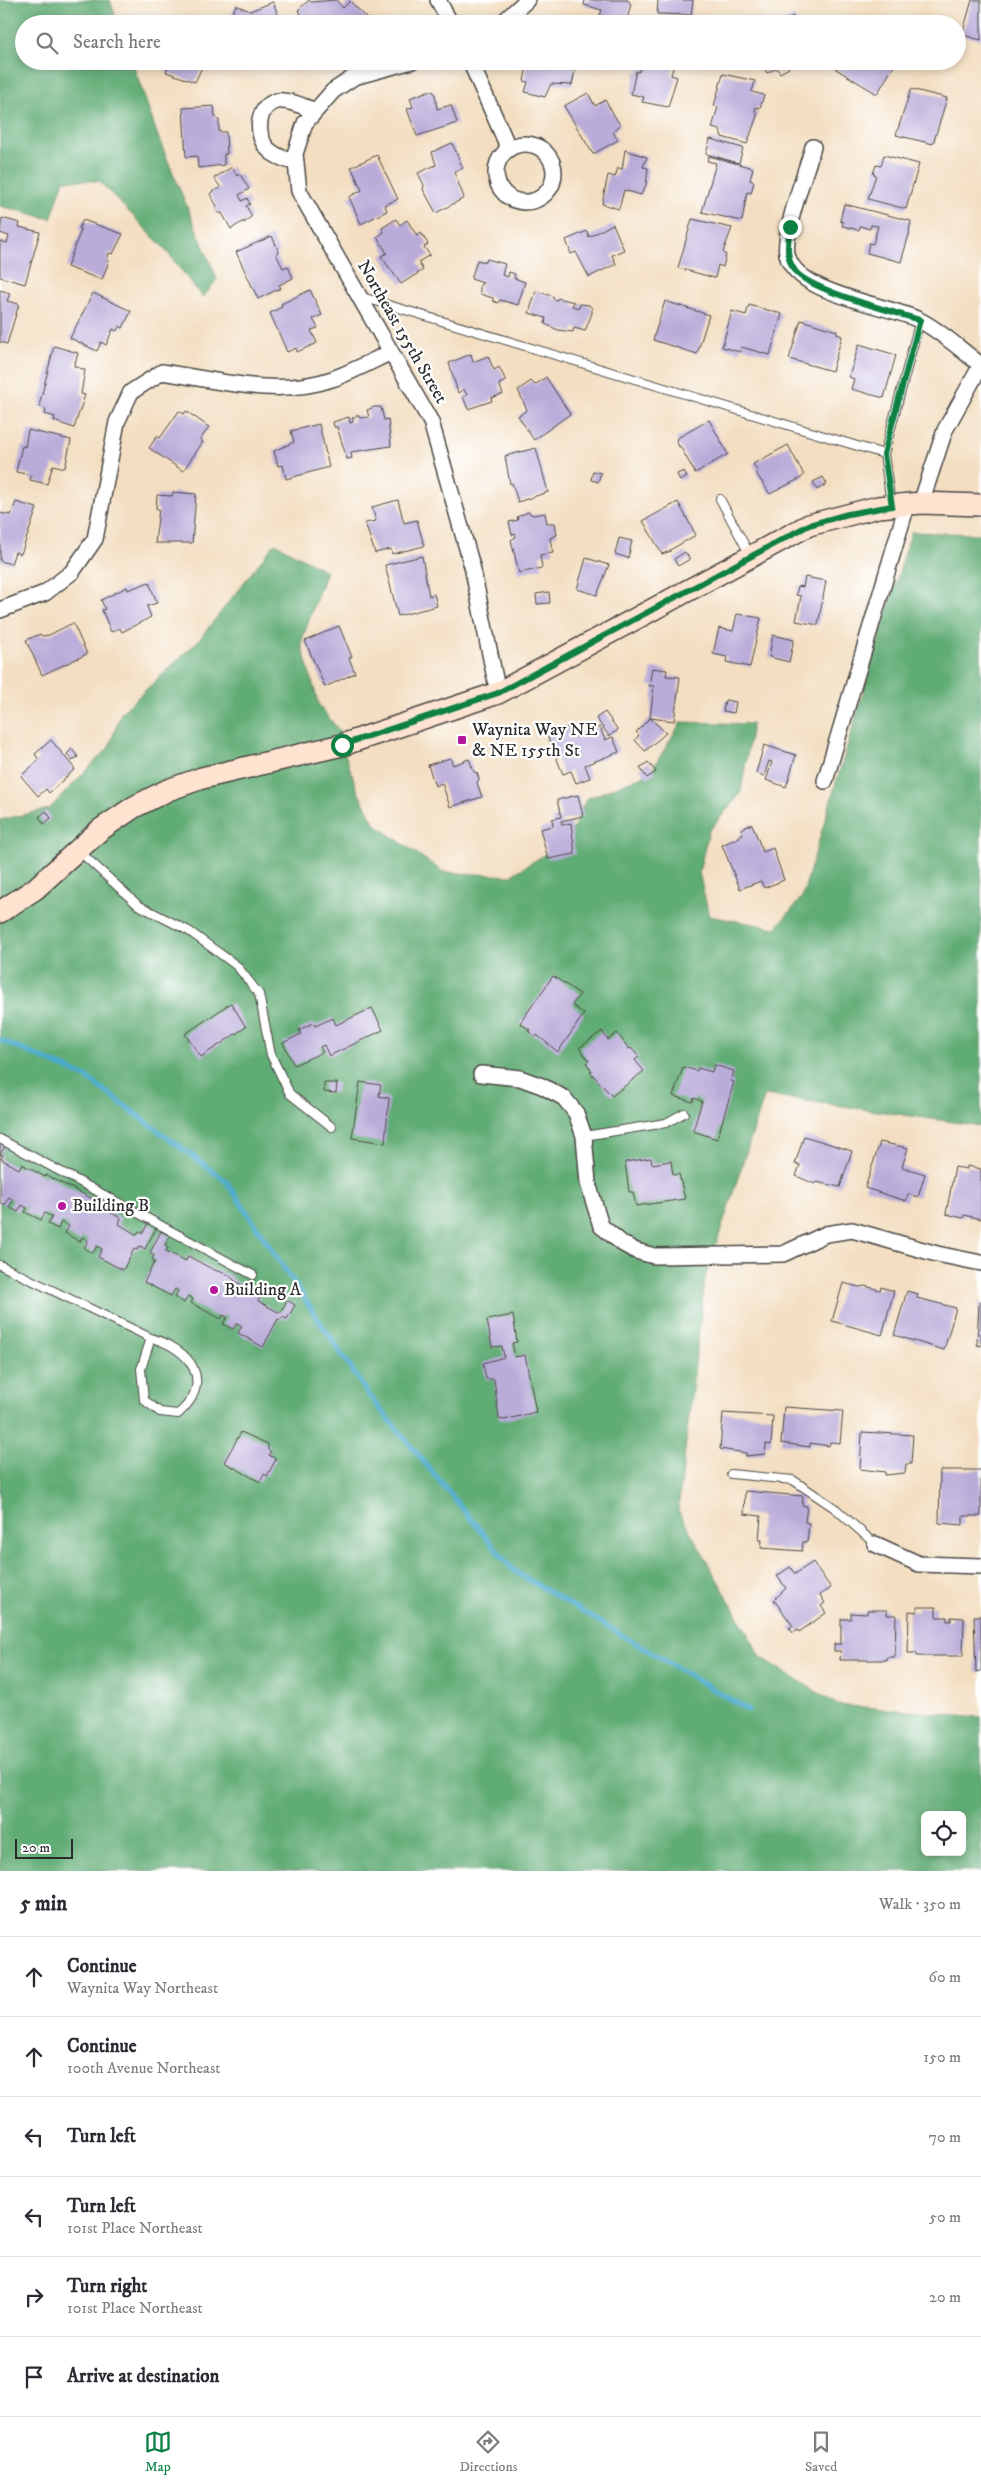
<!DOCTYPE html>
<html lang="en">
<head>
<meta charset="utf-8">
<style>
  :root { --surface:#fff; --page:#f7f7f7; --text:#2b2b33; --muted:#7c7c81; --line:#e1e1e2; --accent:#0b8043 }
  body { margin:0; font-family:"IM FELL DW Pica",serif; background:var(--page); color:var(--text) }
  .controls { position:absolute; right:15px; bottom:15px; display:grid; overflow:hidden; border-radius:8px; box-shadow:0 2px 8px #0003 }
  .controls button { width:45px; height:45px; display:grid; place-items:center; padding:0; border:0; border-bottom:1px solid var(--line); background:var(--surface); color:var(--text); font:25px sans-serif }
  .scale { position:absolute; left:15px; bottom:12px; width:58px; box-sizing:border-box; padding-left:5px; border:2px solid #2b2b2b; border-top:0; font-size:14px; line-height:18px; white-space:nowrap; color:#2b2b2b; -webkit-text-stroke:4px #fff; paint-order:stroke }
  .stop { position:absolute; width:15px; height:15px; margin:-11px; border:4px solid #0b8043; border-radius:50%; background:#fff }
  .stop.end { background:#0b8043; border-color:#fff; box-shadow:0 1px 5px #0008 }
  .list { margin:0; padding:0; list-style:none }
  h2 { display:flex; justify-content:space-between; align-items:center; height:65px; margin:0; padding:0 20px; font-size:21px }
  h2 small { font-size:16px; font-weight:400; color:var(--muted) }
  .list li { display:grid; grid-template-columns:32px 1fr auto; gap:15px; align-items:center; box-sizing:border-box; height:80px; padding:0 20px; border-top:1px solid var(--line) }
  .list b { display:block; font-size:19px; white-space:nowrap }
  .list p { margin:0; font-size:16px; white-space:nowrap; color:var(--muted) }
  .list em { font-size:16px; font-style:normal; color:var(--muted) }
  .icon { flex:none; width:28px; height:28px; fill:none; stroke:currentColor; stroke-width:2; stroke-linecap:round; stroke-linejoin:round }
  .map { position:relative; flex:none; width:981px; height:1871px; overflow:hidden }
  .search { position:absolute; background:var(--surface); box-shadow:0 2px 8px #0003; left:15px; right:15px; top:15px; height:55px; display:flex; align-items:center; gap:12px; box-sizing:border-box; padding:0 18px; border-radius:28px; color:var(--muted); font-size:19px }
  .sheet { height:545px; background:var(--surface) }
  nav { display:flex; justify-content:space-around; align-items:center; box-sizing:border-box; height:70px; border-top:1px solid var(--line); background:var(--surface); font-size:14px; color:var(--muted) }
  nav a { display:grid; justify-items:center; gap:2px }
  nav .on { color:var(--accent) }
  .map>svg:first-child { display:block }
  .forest { fill:#61ac74; stroke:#466c50; fill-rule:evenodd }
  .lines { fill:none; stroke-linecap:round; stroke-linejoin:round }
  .stream { stroke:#4baaca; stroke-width:5.5 }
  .building { fill:#baacd9 }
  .service-casing { stroke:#494642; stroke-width:10 }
  .minor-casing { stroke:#494642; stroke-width:18 }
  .secondary-casing { stroke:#494642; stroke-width:24 }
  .service { stroke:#fff; stroke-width:8 }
  .minor { stroke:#fff; stroke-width:15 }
  .secondary { stroke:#fee3d1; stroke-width:21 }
  .route { stroke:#0b8043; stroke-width:6 }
  .poi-dot { fill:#b5179e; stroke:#fff; stroke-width:2 }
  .labels { text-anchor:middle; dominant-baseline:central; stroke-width:4.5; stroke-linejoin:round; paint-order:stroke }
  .street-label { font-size:18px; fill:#2b2b2b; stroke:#fff }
  .poi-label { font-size:18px; fill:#2b2b2b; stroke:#fff; text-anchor:start }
</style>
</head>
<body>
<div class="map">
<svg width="981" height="1871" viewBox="0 0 981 1871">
  <rect width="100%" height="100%" fill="#fff"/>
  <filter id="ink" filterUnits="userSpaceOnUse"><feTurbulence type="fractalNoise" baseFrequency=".02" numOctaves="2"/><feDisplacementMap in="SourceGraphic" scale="10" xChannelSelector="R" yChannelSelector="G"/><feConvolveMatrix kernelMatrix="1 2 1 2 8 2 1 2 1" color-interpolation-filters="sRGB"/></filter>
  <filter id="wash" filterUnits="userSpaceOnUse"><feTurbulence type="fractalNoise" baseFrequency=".0096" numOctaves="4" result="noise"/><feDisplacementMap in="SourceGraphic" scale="20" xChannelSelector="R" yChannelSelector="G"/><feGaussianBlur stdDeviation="1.12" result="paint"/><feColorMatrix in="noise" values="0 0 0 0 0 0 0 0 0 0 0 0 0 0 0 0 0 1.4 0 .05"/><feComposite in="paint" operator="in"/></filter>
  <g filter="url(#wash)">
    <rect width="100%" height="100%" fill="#f3dec1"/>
    <g class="forest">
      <path d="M0,0H110L118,24H24V61H132L159,139L217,279L203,298L164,248L99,181L64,180L51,219L0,206Z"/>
      <path d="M911,532L981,534V1126L765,1095L705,1279L678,1510L761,1657L838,1705L981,1717V1871H0V820L49,809L109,747L121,713L198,641L275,543L326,571L301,643L319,705L348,742L342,745L358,792L375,824L443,872L510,876L568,840L586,799L650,773L681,722L752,724L741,793L709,831L699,872L709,916L776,928L802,897ZM925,1815H962V1852H925Z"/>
    </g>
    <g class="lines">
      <path class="stream" d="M0,1040L86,1077L226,1181L368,1394L514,1571L748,1710"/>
    </g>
    <g id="blocks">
      <g class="building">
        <path d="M309,0L311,2L336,0L343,8L350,1L369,20L366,24H308L299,15L301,13L298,10Z"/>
        <path d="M585,0H628L631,4L626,23L600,15L602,10L584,5Z"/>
        <path d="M658,0H693L691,15L657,14Z"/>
        <path d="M972,0H981V40L962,35Z"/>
        <path d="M273,2L281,22L227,24L236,5L250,11Z"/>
        <path d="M793,16L797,24H779Z"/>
        <path d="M759,18L762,24H750Z"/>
        <path d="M163,61H205L195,82L166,72L169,64Z"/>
        <path d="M528,61H577L572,85L551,84L545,97L525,92L528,82L524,81Z"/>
        <path d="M645,61H670L669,64L674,65L671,75L677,77L668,107L642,102L644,97L631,94L636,71L639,72L642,63Z"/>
        <path d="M760,61H792L787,64L789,68L780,73L777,68L767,73Z"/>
        <path d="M840,61H897L877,94L836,69Z"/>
        <path d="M723,74L755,81L752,92L764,95L760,108L756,107L755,112L758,113L747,144L722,137L720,130L712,128L718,107L714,106Z"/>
        <path d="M911,89L947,98L933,144L896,135Z"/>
        <path d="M428,91H433L435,94L437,109L451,105L457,123L417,136L407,109L413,107L410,98Z"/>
        <path d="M588,93L595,106L605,100L620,125L613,132L618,140L593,154L564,106Z"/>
        <path d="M214,106L215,117L219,120V132H226L227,154H224V165L198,168L197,156L186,157L183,108Z"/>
        <path d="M710,139L743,148L739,163L706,154Z"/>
        <path d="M452,143L463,168L454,171L464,198L436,213L423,189L424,185L418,173L436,165L432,152Z"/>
        <path d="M625,150L647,157L643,167L648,168L646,185L641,195L624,190L619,209L602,204L608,175L615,177L618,168L622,169Z"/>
        <path d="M377,155L398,199L385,205L387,211L361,224L349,197L362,190L351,167Z"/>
        <path d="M884,155L919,164L906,209L868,199L876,175L873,174L876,165L881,166Z"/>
        <path d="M709,156L753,168L750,180L754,182L751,193L747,192L742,221L702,212L716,163L707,161Z"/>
        <path d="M232,167L237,176L240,174L249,189L239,195L242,201L247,198L250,204L246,206L252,216L244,223V221L231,229L222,213H218L215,209L217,206L210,194L213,191L221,188L214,178Z"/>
        <path d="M844,204L911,221L909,231H910L901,262L867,253L869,243L873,244L878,226L871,225L870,229L860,226L859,230L842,226L843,222L840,221Z"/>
        <path d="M2,218L20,223L19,227L40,232L25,284L0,277V241L7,243L9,236L0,233Z"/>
        <path d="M396,219L400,225L407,220L417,236L421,233L428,244L424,247L430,255L418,262L423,270L401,284L381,256L387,253L377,237L384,232L382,228Z"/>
        <path d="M692,219L732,228L723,252L726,255L723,267L718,265L715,278L678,268Z"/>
        <path d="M83,220L123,234L113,254L109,253L107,260L109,261L102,280L67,267L81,230L79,228Z"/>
        <path d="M613,224L624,250L612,255L616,264L589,277L576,252L571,254L566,240L587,231L589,237Z"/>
        <path d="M272,236L279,252L276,254L283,268L288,266L293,278L279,285L281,288L258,299L236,252Z"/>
        <path d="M487,259L505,264L502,275L508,277L509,272L515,274L514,278L525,282L518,305L500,300L498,303L493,301V298L480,294V285L483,283L471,279L477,260L486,262Z"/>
        <path d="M0,290L10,293L7,301L19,304L7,344L0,342Z"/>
        <path d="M310,290L322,315L313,319L318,328L311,330L317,343L297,352L296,348L287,352L270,313L282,307L281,304Z"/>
        <path d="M536,291L553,296V299L557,300L558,298L574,302L572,306L579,308L580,304L589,305L592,308V313L585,331L574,328L573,332L558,330L545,324L546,318L529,313Z"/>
        <path d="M93,293L131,311L123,328L119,326L117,331L113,329L106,345L101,342L97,351L70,338Z"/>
        <path d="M665,301L709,315L697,354L653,340Z"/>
        <path d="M749,305L782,314L770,355L741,347L740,352L722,347L732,311L746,315Z"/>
        <path d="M801,320L837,331V334L842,336L832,371L789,359Z"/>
        <path d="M859,344L896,355L884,398L851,389L854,379L849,377Z"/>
        <path d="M54,346L78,353L74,366L85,370L81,394L85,395L74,428L54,421L55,417L45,414L46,409L39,406Z"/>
        <path d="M471,354L473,362L488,356L494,370L499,367L506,381L499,384L503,394L491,398L492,401L468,409L463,397L467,395L464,389L458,393L449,363Z"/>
        <path d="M546,377L570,414L534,440L518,416L527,410L518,390L531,381L535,385Z"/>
        <path d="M374,407H381L384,420L388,419L391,446L351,452L352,458L347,459L337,427H334L333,422L349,417L350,423L353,422L352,418L358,415L361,418L369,417L367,410Z"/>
        <path d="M179,411L184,414L186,411L209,427L200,440L203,442L183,471L149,448L157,436L160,438Z"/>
        <path d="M709,420L728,454L695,473L680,446L679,447L676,439Z"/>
        <path d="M319,424L329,467L286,479L283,465L278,466L274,451L294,442L291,431Z"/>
        <path d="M28,430L71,440L65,468L53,465L47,484L30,480L31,475L16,472L22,446L25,447Z"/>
        <path d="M788,445L804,475L801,478L770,494L756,473L758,472L753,464Z"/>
        <path d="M536,448L548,492L518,502L512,483L510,484L505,456Z"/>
        <path d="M593,471L601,473L598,482L591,480Z"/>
        <path d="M684,471L687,477L680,481L677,474Z"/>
        <path d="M823,477L827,484L817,490L813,482Z"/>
        <path d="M173,492L196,494L192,543H155L159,509H156L157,495L172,496Z"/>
        <path d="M398,500L404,523L417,520L424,546L392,554L391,549L375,553L365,523L376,521L372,507Z"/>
        <path d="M16,502L37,508L21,554L15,552L11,564L0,561V513L11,515Z"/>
        <path d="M678,502L696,535L670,550L671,551L662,554L643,521Z"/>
        <path d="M528,512L533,515L545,513L547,523H555L557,535L550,538L553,553L540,555L542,568L519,573L511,540L516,537L515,534L512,535L509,522L518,520L517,517Z"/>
        <path d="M619,538L632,541L628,558L615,554Z"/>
        <path d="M685,552L690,559L678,566L674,559Z"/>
        <path d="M422,556L429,596L434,594L437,606L398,616L385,565Z"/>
        <path d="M586,558L609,565L597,595L577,589Z"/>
        <path d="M805,577L826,581L818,625L796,621L801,596L796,595L798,586L803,587Z"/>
        <path d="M149,582L157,603L147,606L151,617L122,632L120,628L111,632L102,610L105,609L101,600L127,587L128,590Z"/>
        <path d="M549,592L550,603L537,604L536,594Z"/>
        <path d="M737,614L761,618L750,667L726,662L727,657L713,654L719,628L733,631Z"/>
        <path d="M73,623L87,654L42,675L26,640L40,634L42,636L49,635Z"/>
        <path d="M339,626L352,657L349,658L355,673L325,687L305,641Z"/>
        <path d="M773,635L794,640L789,662L769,657Z"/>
        <path d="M652,668L667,670L666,676L680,677L674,721L650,718L654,686H649Z"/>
        <path d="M725,700L736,702L734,713L723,711Z"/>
        <path d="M605,712L618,730L609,736L596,718Z"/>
        <path d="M650,718L666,733L645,751L635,740L639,735L636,732Z"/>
        <path d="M570,726L575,737L600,727L605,740L613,737L619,752L585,765L590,778L576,783L571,771L563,774L547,735Z"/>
        <path d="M51,740L75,769L49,793L46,789L38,796L21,776L39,760L35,754Z"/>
        <path d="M764,745L796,755L786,787L766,780L772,762L769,761L764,776L756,773Z"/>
        <path d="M72,749L78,757L72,761L67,754Z"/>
        <path d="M450,758L453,765L469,759L474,772L477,773L479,779L477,783L482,797L450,807L442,783L435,786L428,765Z"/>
        <path d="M648,762L656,772L647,778L640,768Z"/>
        <path d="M578,795L583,816L561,821L562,825L571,823L575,854L548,859L540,829L553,826L552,819L561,817L557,800Z"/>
        <path d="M46,811L51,818L44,824L39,817Z"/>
        <path d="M752,824L763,852L773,848L784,880L764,888L761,881L740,889L722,845L740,837L739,835L743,834L741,829Z"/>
        <path d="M553,976L580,994L572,1005L584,1014L558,1052L537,1035L535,1037L528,1031L530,1030L520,1023Z"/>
        <path d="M231,1003L246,1027L201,1057L185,1034Z"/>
        <path d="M372,1008L383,1030L329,1056L324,1045L320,1047L323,1052L294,1065L283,1043L301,1034L299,1030L313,1023L315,1026L333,1018L336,1025Z"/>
        <path d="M602,1031L608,1040L617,1033L629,1049L631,1048L639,1057L635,1060L644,1071L612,1096L590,1072L592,1071L586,1063L589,1061L579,1048Z"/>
        <path d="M714,1065L734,1071L731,1081L734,1082L717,1139L693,1131L702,1101L694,1098L693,1102L673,1096L683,1067L697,1071L698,1068L712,1072Z"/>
        <path d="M360,1082L381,1085L379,1096L389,1098L385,1143L352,1138Z"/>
        <path d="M324,1083H337L336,1093L324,1092Z"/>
        <path d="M804,1136L852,1151L840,1187L816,1182L815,1184L796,1176L800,1165L795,1164Z"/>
        <path d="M0,1142L6,1145L0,1154L3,1155L1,1159L19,1169L22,1164L45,1177L46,1175L87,1196L99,1203L98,1206L121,1218L119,1224L137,1235L139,1231L143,1233L148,1223L156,1228L145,1249L140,1246L137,1250L134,1249L123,1270L98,1257L102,1249L97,1246L93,1253L84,1248L88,1240L82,1237L80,1242L65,1233L69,1226L61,1222L58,1229L48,1224L52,1217L45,1213L41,1220L25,1212L27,1208L22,1205L18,1212L9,1207L13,1200L9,1197L5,1205L0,1202Z"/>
        <path d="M880,1142L908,1148L902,1167L925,1174L918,1197L908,1194L906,1201L865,1188Z"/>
        <path d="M651,1158L652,1164L671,1161L673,1175L679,1174L685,1199L636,1206L633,1192H629L625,1162Z"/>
        <path d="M967,1166L981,1169V1219L964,1215L963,1218L946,1214L955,1167L967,1169Z"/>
        <path d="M161,1231L170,1236L165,1245L168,1247L166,1251L186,1261L188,1256L212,1269L229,1275L235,1281L261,1296L258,1301L278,1312H281L287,1300L295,1305L287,1319L282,1317L280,1320L278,1319L263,1347L238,1333L242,1326L237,1323L233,1329L223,1324L227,1317L223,1315L221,1319L191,1303L193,1299L188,1296L184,1303L175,1297L178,1291L175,1289L171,1296L144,1282L155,1261L152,1259L154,1255L150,1253Z"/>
        <path d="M843,1283L859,1287L865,1286L880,1290L881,1287L894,1291L882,1335L832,1321Z"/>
        <path d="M907,1291L918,1294L917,1298L956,1308L944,1350L894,1335Z"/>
        <path d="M979,1302H981V1346L977,1345Z"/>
        <path d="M513,1315L517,1342L512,1343L515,1357L525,1355L536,1412L504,1420L499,1419L494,1379H486L483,1363L504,1357L502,1346L492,1347L487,1320Z"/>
        <path d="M784,1407L843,1411L840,1443L830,1442L829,1446L810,1443V1447L781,1443Z"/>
        <path d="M723,1413L773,1416L771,1445L766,1444L765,1454L746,1456V1453L720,1449Z"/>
        <path d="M241,1432L268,1444V1450L271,1452L269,1455L276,1459L267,1476L264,1474L260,1482L224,1462Z"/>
        <path d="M862,1432L913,1435L911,1464H906L905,1473L885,1475V1472L860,1469Z"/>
        <path d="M940,1470H981V1516H963V1525L939,1523Z"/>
        <path d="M745,1491L803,1496L802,1505L807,1506L805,1522L809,1523L807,1542H803L802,1551L761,1548L762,1540H759L761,1516L744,1514Z"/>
        <path d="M813,1562L831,1588L820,1595L825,1603L821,1606L826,1613L799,1632L798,1630L793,1633L789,1628L793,1626L774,1600L786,1588L777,1576L790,1567L795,1574Z"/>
        <path d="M917,1607H936V1617H947V1621H951V1617L964,1618L963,1656H917V1653H908L909,1611L917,1612Z"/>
        <path d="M867,1610H887V1615H896L895,1657H887V1660H840L841,1651H834V1644H841V1619H851V1613L867,1614Z"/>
        <path d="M974,1616H981V1671L976,1672Z"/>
      </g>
    </g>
  </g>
  <g filter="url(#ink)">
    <use href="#blocks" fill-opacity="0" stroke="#494642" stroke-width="1"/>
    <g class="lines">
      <g class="service-casing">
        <g id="service">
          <path d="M362,297L884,454"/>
          <path d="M720,499L750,555"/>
          <path d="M891,504L884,454L920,320"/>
          <path d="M79,851L138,905L189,931L237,966L259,994L271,1055L290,1094L332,1127"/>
          <path d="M584,1136L666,1123L684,1113"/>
          <path d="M0,1139L253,1275"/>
          <path d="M0,1265L151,1338C191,1349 215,1382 178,1414L160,1412L144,1400L141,1369L151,1338"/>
          <path d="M731,1474L793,1480L836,1509L875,1544"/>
        </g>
      </g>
      <g class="minor-casing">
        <g id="minor">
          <path d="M438,0L451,24"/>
          <path d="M501,24L527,0"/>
          <path d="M412,61L354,77L333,91L305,123L295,154L299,191L431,422L472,566L498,693"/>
          <path d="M470,61L509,149"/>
          <circle cx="525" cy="173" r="29"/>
          <path d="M813,147C806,172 783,231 787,254C795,295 887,304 919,320C940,330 962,351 981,365L945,430L921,503"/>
          <path d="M296,163C286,159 275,157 268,149C255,136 256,106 277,101C288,99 305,107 315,111"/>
          <path d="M0,610L45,593L72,572L95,539L117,422L131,392L162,372C216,380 278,398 332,379C352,372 372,361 391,352"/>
          <path d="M825,781L907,505"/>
          <path d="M481,1074L520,1078L542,1086L564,1098L576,1113L584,1136L588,1183L601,1226L623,1244L636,1251L654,1256L783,1254L826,1234L852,1230L937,1254L981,1263"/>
          <path d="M875,1544L919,1564L981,1566"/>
        </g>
      </g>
      <g class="secondary-casing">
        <path id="secondary" d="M0,912L35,889L100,830L134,807L168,790L202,778L342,745L498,693L809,525L878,507L921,503L981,505"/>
      </g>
      <use href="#service" class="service"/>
      <use href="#minor" class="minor"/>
      <use href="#secondary" class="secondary"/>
    </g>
  </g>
  <g class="lines" filter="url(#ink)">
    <path class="route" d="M342,745L498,693L809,525L848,514L892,506L884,454L920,320C894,312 809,290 795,271C785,257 788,243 790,227"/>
  </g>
  <g class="poi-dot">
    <rect x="457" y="735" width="10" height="10" rx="2.5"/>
    <circle cx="62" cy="1206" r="5"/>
    <circle cx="214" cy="1290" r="5"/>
  </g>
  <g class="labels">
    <g class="street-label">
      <text transform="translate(402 332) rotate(60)">Northeast 155th Street</text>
    </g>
    <g class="poi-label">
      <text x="472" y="730">Waynita Way NE<tspan x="472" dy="21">&amp; NE 155th St</tspan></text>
      <text x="72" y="1206">Building B</text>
      <text x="224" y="1290">Building A</text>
    </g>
  </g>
</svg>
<div class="controls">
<button><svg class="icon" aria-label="locate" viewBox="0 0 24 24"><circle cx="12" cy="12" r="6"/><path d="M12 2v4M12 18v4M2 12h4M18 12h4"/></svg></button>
</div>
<div class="scale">20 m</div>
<div class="stop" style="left:342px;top:745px"></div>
<div class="stop end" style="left:790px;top:227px"></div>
<div class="search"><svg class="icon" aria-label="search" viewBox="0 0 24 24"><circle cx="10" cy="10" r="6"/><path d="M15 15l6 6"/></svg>Search here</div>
</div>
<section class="sheet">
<h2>5 min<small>Walk · 350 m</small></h2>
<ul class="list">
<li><svg class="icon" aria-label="ahead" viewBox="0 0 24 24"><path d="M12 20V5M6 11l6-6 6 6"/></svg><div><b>Continue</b><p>Waynita Way Northeast</p></div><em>60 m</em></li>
<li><svg class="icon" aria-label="ahead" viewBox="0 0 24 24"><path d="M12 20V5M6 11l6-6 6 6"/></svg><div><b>Continue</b><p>100th Avenue Northeast</p></div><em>150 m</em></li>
<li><svg class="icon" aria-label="left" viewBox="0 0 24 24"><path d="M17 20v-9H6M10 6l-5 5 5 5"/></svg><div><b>Turn left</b></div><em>70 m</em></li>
<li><svg class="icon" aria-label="left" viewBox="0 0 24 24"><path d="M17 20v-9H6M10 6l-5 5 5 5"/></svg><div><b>Turn left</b><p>101st Place Northeast</p></div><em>50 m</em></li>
<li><svg class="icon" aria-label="right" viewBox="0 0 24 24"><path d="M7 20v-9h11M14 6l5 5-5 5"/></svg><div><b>Turn right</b><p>101st Place Northeast</p></div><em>20 m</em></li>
<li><svg class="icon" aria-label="arrive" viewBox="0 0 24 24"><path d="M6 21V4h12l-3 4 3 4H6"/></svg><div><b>Arrive at destination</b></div></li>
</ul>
</section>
<nav>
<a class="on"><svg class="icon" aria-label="map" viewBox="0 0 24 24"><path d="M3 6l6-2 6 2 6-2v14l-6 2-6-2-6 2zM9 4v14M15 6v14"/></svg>Map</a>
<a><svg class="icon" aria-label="directions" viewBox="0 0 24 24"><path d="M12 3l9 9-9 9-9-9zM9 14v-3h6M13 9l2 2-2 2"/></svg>Directions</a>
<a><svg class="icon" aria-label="saved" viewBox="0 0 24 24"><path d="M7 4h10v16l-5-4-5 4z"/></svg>Saved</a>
</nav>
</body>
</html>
